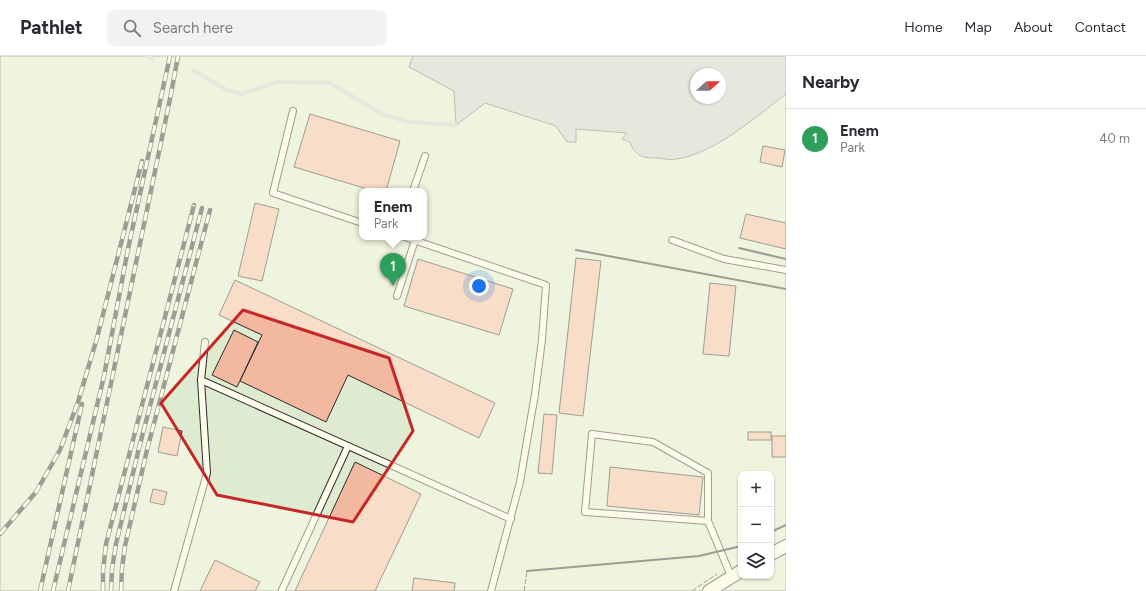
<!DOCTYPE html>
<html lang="en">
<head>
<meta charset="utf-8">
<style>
  :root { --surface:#fff; --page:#f2f2f3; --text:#2b2b33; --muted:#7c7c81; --line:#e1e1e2; --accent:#ea580c }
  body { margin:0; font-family:Figtree,sans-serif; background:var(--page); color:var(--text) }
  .controls { position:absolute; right:12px; bottom:12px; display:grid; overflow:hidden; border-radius:8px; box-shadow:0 1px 3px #0004 }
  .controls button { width:36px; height:36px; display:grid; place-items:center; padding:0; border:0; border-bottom:1px solid var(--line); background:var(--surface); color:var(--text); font:20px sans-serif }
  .compass { position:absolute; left:690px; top:12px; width:36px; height:36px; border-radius:50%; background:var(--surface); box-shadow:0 1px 3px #0004; rotate:69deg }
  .you { position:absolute; left:479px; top:230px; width:14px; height:14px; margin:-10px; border:3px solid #fff; border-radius:50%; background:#1a73e8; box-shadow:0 0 0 6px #1a73e833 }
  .badge { display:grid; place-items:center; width:26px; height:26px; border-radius:50%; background:var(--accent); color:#fff; font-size:13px; font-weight:700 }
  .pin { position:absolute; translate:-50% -33px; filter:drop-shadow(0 1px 2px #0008) }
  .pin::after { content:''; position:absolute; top:21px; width:14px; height:12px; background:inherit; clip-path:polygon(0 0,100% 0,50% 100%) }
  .popup { position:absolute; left:359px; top:132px; width:68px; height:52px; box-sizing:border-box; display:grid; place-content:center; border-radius:8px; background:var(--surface); filter:drop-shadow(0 1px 3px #0005); font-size:13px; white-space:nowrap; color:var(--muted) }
  .popup b { font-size:15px; color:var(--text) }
  .popup::after { content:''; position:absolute; left:50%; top:100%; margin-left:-8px; border:8px solid transparent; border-top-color:var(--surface) }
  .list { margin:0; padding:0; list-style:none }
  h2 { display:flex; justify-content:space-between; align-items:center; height:52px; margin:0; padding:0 16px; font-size:17px }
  h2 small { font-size:13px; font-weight:400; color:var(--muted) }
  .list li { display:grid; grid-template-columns:26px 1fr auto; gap:12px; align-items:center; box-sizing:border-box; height:60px; padding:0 16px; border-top:1px solid var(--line) }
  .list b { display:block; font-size:15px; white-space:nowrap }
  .list p { margin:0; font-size:13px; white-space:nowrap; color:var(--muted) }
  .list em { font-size:13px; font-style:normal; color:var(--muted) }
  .icon { flex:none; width:22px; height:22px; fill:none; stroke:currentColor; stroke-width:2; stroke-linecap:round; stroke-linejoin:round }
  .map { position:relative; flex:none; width:786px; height:535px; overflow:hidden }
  header { display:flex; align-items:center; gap:24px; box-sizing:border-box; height:56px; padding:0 20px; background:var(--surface); border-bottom:1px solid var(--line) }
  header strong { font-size:19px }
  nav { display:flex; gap:22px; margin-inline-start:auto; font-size:14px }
  .search { width:280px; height:36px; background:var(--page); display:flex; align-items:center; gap:10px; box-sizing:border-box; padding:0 14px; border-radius:8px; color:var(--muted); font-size:15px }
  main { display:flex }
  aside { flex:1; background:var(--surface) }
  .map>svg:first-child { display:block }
  .green { fill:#deebd1; stroke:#74746e; fill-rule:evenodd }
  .water { fill:#c7d0d0; stroke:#74746e; fill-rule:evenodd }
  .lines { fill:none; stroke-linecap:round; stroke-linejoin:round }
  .stream { stroke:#c7d0d0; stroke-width:4 }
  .building { fill:#f2b8a0; stroke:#2b2b2b }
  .lane-casing { stroke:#2b2b2b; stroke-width:8 }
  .street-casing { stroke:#2b2b2b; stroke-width:14 }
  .lane { stroke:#fdfbea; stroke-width:6 }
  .street { stroke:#fdfbea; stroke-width:12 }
  .rail-casing { stroke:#2b2b2b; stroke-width:4.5 }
  .rail { stroke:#fdfbea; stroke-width:3; stroke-dasharray:9; stroke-linecap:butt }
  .fence { stroke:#2b2b2b; stroke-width:1; stroke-dasharray:5 2; stroke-linecap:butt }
  .wall { stroke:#2b2b2b; stroke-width:2 }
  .marked { fill:none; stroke:#c62828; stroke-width:3; stroke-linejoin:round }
</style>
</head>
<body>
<header>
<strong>Pathlet</strong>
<div class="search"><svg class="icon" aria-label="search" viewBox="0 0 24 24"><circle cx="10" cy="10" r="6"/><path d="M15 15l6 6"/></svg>Search here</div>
<nav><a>Home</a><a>Map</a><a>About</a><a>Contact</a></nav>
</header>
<main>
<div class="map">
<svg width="786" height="535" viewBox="0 0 786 535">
  <rect width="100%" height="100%" fill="#fdfbea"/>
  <path class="green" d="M0,0H786V535H0ZM696,18H720V42H696ZM362,135H424V181H362ZM741,418H771V520H741Z"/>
  <path class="water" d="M413,0H786V38C754,62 717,96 677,103C671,104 664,103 658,102C643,102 636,101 630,86L622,83L627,77L576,73V86H567L556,70L485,47L456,69L454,35L409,11ZM696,18H720V42H696Z"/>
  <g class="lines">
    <g class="stream">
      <path d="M147,0L152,3"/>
      <path d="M193,14L227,34L241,38L277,26L330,27L382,58L408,66L456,69"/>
    </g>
  </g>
  <g class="building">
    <path d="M310,58L400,85L386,135H374L294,111Z"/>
    <path d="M763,90L785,94L782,111L760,106Z"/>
    <path d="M255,147L279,153L262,225L238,220Z"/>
    <path d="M746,158L786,167V193L740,182Z"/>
    <path d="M576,202L601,205L583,360L559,357Z"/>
    <path d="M418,203L513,233L499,279L404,250Z"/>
    <path d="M235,224L495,347L479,382L348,319L326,366L240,325L262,279L219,259Z"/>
    <path d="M710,227L736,230L729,300L703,298Z"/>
    <path d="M234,274L258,286L237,331L212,319Z"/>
    <path d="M544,358L557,359L552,418L538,417Z"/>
    <path d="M163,371L182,375L177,400L158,396Z"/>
    <rect x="748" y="376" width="23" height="8"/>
    <rect x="772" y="380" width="14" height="21"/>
    <path d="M355,406L421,438L375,535H295Z"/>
    <path d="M610,411L703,421L699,459L607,450Z"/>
    <path d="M153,433L167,436L164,449L150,446Z"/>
    <path d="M215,504L260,526L255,535H200Z"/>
    <path d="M414,522L455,527L454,535H412Z"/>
  </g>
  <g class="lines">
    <g class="lane-casing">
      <g id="lane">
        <path d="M293,55L273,137L362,167"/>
        <path d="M413,135L425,100"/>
        <path d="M405,181L546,229L542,284L535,338L520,426L491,535"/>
        <path d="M672,184L724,203L786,214"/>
        <path d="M397,240L415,184"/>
        <path d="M201,324L511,463"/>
        <path d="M708,465L585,456L592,378L653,386L708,417V465L731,520"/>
        <path d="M282,534L348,390"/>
        <path d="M174,535L207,417L201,324L205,286"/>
      </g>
    </g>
    <g class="street-casing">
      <g id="street">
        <path d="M771,498L786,490"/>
        <path d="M709,535L741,515"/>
      </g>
    </g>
    <use href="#lane" class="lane"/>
    <use href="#street" class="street"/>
    <g class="rail-casing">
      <g id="rail">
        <path d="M0,478L36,436L60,394L78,346L97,282L142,105"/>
        <path d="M40,535L82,348"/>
        <path d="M53,535L104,320L128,193L170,0"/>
        <path d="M68,535L171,38L178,0"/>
        <path d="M103,535V515L106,488L194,149"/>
        <path d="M111,535L112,513L116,488L139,392L202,152"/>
        <path d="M121,535L122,512L125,490L147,394L210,154"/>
      </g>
    </g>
    <use href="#rail" class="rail"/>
    <g class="fence">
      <path d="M524,535L527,515"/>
      <path d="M692,535L717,518"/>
    </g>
    <g class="wall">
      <path d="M739,192L786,203"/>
      <path d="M576,194L786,233"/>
      <path d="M771,476L786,469"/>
      <path d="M527,515L699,500L741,490"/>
    </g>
  </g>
  <path d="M0 0H786V535H0ZM243,254L389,302L413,375L353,466L217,439L161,347Z" fill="#fdfbea" fill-opacity=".55" fill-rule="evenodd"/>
  <path class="marked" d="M243,254L389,302L413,375L353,466L217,439L161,347Z"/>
</svg>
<div class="controls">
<button>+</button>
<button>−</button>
<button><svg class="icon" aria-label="layers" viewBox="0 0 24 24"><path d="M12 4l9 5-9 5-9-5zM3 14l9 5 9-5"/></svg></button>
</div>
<svg class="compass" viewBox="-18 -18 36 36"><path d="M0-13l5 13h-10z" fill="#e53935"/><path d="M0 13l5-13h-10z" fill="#7c7c81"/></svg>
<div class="you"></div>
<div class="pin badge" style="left:393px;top:230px;background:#2e9e5b">1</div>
<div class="popup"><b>Enem</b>Park</div>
</div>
<aside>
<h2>Nearby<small></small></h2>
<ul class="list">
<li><span class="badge" style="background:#2e9e5b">1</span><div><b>Enem</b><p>Park</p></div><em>40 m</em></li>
</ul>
</aside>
</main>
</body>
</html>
